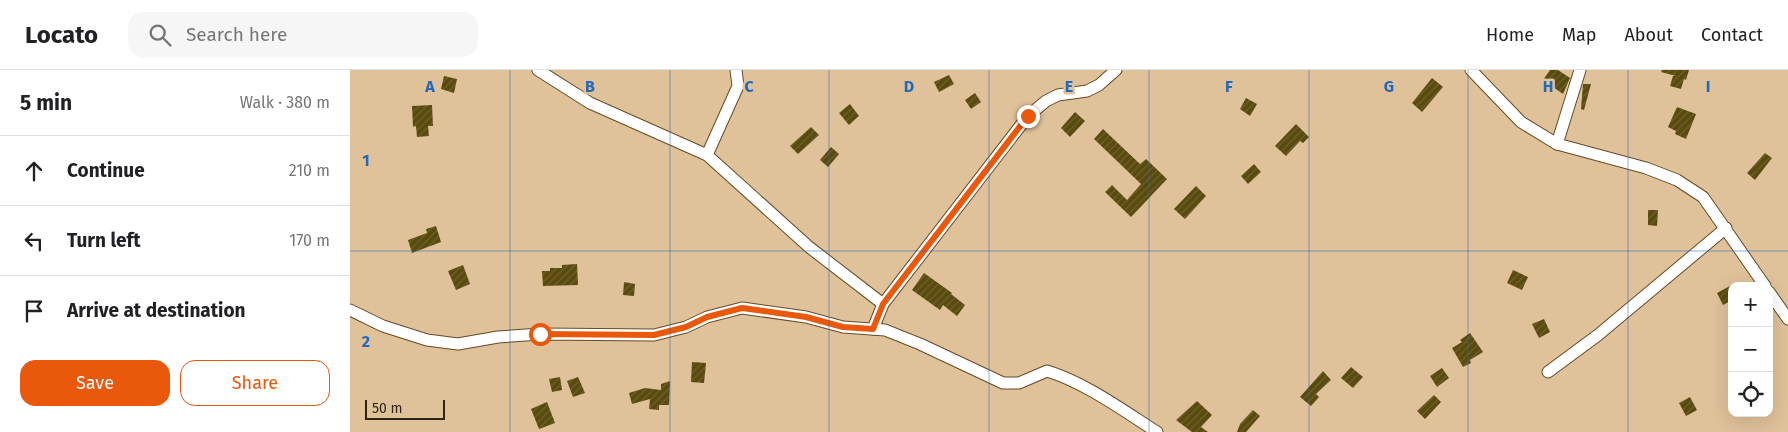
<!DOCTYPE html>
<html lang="en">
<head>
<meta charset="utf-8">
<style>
  :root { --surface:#fff; --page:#f6f6f6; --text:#202124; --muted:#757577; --line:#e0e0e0; --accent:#ea580c }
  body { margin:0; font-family:"Fira Sans",sans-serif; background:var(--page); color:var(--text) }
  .controls { position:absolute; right:15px; bottom:15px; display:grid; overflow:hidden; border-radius:10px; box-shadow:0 5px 20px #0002 }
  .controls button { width:45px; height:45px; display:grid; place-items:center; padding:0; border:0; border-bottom:1px solid var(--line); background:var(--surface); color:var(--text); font:25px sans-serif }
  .scale { position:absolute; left:15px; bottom:12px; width:80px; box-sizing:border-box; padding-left:5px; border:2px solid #2f2414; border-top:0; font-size:14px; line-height:18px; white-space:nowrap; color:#2f2414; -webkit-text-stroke:4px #dfc19a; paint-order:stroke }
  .stop { position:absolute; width:15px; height:15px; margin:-11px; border:4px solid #ea580c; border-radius:50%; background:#fff }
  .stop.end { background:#ea580c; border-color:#fff; box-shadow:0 1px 5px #0008 }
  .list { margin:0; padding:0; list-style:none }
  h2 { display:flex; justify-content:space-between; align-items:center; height:65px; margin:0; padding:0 20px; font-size:21px }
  h2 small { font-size:16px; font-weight:400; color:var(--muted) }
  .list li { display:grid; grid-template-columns:32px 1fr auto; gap:15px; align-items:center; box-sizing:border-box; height:70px; padding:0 20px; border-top:1px solid var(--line) }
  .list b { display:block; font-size:19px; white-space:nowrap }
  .list em { font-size:16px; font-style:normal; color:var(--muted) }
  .actions { display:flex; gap:10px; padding:15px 20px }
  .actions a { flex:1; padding:11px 0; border:1px solid var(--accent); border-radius:15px; text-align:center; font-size:18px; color:var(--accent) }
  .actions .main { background:var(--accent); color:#fff }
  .icon { flex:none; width:28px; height:28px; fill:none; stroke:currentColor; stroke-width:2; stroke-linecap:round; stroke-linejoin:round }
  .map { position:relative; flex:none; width:1438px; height:362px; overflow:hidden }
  header { display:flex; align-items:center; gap:30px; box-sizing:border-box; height:70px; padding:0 25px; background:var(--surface); border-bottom:1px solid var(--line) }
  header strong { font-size:24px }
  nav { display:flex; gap:28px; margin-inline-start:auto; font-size:18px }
  .search { width:350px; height:45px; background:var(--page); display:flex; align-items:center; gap:12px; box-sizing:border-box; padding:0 18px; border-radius:15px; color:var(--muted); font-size:19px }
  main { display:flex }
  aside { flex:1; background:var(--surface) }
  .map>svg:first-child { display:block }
  .building { fill:url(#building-hatch) }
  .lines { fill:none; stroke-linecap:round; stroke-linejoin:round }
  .minor-casing { stroke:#654b27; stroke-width:13 }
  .minor { stroke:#fff; stroke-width:11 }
  .route { stroke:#ea580c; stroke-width:6 }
  .grid { fill:none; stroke:#246abb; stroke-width:1; stroke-opacity:0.55 }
  .grid-label { font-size:16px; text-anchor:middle; font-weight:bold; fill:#246abb; stroke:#dfc19a; stroke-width:5; stroke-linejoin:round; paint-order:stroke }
</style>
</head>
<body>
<header>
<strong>Locato</strong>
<div class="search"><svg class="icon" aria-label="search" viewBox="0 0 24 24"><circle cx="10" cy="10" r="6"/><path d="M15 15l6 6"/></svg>Search here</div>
<nav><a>Home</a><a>Map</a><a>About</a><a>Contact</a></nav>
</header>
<main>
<aside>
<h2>5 min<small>Walk · 380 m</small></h2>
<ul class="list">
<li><svg class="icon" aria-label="ahead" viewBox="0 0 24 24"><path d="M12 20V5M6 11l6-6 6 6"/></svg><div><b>Continue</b></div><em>210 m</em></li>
<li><svg class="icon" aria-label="left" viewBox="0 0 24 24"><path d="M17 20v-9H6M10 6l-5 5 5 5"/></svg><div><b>Turn left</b></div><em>170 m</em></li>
<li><svg class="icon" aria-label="arrive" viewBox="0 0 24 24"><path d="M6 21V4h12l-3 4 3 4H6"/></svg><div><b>Arrive at destination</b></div></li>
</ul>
<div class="actions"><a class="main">Save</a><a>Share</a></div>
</aside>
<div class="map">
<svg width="1438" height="362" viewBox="0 0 1438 362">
  <defs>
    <pattern id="building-hatch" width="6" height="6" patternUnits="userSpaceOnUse" patternTransform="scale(1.25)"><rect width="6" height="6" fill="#594a0d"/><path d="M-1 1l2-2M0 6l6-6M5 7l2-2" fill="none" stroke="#6e612f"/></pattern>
  </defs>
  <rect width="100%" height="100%" fill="#dfc19a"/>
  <g class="building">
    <path d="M1200,0H1208L1220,8L1213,24L1193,10Z"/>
    <path d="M1312,0H1339L1336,10L1334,9L1331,19L1320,16L1323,6H1326L1311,2Z"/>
    <path d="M599,5L604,14L589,22L584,12Z"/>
    <path d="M94,6L107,9L104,23L91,19Z"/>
    <path d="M1082,8L1093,17L1072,42L1062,33Z"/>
    <path d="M1233,14H1241L1234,40L1231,39Z"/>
    <path d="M625,23L631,32L621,39L615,30Z"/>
    <path d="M896,28L907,34L900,46L890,39Z"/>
    <path d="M500,34L509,46L499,55L489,43Z"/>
    <path d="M82,35L83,56H78L79,66L67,67L66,56L63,57L62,36Z"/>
    <path d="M1327,37L1346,44L1336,69L1325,64L1326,61L1318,57Z"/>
    <path d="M725,42L735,51L720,67L711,58Z"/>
    <path d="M946,54L959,67L953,73L950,71L936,86L925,76Z"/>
    <path d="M461,57L469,65L448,84L440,76Z"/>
    <path d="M753,59L790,94L796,89L817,109L781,147L755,122L762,115L777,130L791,114L744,69Z"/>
    <path d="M481,77L489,84L478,97L470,90Z"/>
    <path d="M1415,83L1422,88L1405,110L1397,103Z"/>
    <path d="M904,94L911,102L898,114L891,106Z"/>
    <path d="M846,116L856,126L835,149L824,139Z"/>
    <path d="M1298,140H1308L1307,156L1298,155Z"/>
    <path d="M86,156L91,172L62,183L58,170L77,163L76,159Z"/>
    <path d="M227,194L228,215L193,216L192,201H200V198H212V195Z"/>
    <path d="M113,195L120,214L106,220L98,201Z"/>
    <path d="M1163,200L1178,207L1172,220L1157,213Z"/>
    <path d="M574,203L602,223L601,224L615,235L607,246L593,235L590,240L562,220Z"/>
    <path d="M274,212L285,214L284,226L273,225Z"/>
    <path d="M1382,215V230L1373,235L1367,223Z"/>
    <path d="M1194,249L1200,262L1189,268L1182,254Z"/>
    <path d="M1120,263L1133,282L1120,290L1121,293L1113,297L1102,278L1112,272L1110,270Z"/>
    <path d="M342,292L356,293L354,313L341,312Z"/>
    <path d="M1001,297L1013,307L1003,318L991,308Z"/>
    <path d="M1092,298L1099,308L1087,317L1080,306Z"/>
    <path d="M973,301L981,310L966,324L969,327L961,336L950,327Z"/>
    <path d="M210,307L212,320L202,322L199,309Z"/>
    <path d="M228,307L235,323L223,327L217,311Z"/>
    <path d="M320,311L319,335H309V340L299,339L300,329L282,334L279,323L295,318L311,320V314Z"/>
    <path d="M1084,325L1091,332L1075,349L1067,341Z"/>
    <path d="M1340,327L1347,340L1336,346L1329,333Z"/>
    <path d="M847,331L862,345L851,357L858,362H842L826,350Z"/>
    <path d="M197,332L205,353L189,359L181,339Z"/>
    <path d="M903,340L910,346L896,362H887L890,354Z"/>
  </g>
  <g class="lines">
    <g class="minor-casing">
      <g id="minor">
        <path d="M188,0L240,33L357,85L459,177L533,234"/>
        <path d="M1121,0L1171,52L1207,74L1296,98L1327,110L1353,127L1415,216"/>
        <path d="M1207,74L1230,0"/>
        <path d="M357,85L388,16L386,0"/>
        <path d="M1419,222L1438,249"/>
        <path d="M0,240L33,256L77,270L108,274L148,267L190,264L304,265L336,257L357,247L392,238L456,247L493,257L535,260L570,274L653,313H669L697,301C734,312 774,341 807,362"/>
        <path d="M523,259L533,234L678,46L696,31L708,25L737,21L749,15L766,0"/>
        <path d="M1198,302L1248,265L1376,158"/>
      </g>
    </g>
    <use href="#minor" class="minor"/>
  </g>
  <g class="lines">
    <path class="route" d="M190,264L304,265L336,257L357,247L392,238L456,247L493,257L523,259L533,234L678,46"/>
  </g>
  <path class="grid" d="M160,0V362M320,0V362M479,0V362M639,0V362M799,0V362M959,0V362M1118,0V362M1278,0V362M0,181H1438"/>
  <g class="grid-label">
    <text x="80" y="22">A</text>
    <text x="240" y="22">B</text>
    <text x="399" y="22">C</text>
    <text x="559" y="22">D</text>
    <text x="719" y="22">E</text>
    <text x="879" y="22">F</text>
    <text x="1039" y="22">G</text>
    <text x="1198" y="22">H</text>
    <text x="1358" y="22">I</text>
    <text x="16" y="96">1</text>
    <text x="16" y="277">2</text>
  </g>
</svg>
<div class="controls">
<button>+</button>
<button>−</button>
<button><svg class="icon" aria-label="locate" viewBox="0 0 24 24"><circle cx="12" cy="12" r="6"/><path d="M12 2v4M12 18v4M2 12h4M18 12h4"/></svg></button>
</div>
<div class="scale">50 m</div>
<div class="stop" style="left:190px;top:264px"></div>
<div class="stop end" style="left:678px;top:46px"></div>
</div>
</main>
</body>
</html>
